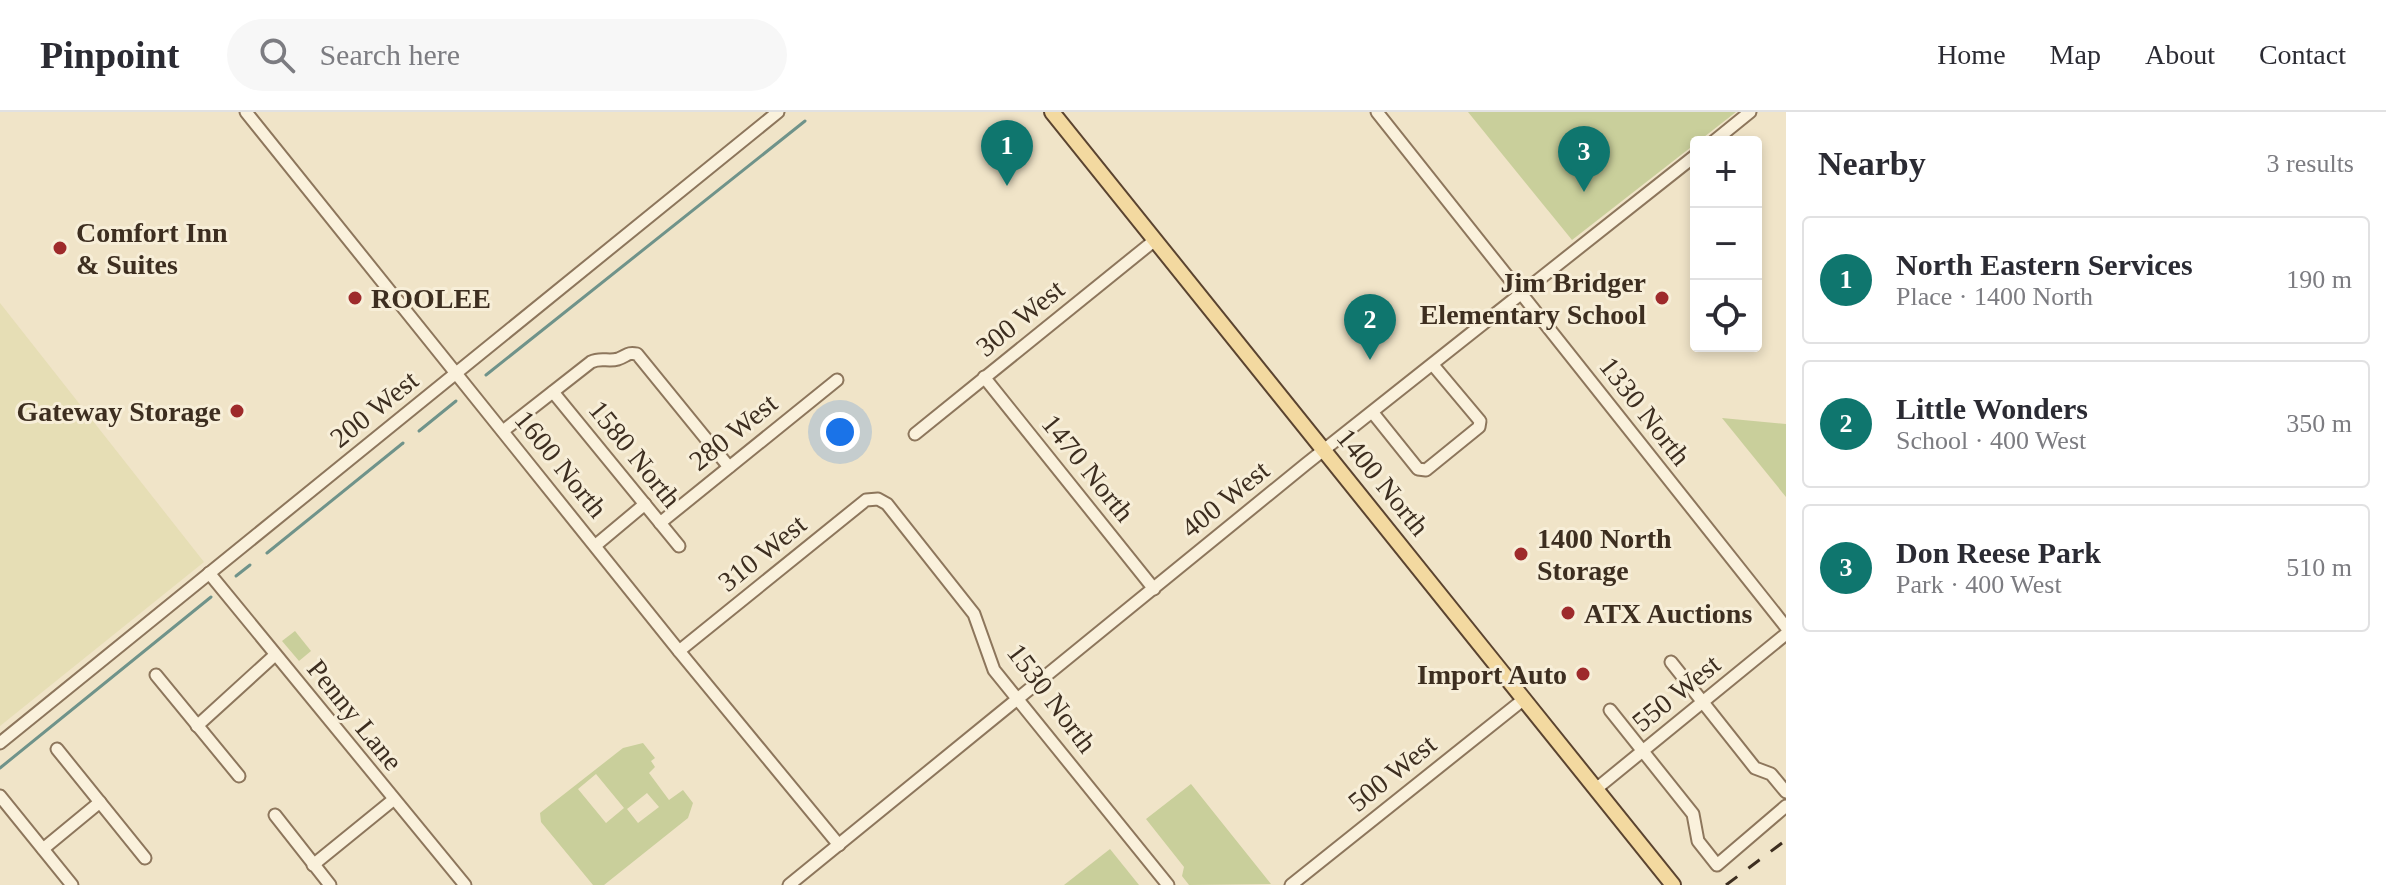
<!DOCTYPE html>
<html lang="en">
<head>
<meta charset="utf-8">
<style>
  :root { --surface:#fff; --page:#f7f7f7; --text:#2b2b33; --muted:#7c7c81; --line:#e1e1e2; --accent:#0f766e }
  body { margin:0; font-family:"Times New Roman",serif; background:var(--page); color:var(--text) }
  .controls { position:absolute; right:24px; top:24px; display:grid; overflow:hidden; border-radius:8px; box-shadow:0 4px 12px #0003 }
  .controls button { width:72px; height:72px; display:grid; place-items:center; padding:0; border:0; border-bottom:2px solid var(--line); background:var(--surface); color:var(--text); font:40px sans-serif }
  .you { position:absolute; left:840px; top:320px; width:28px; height:28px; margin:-20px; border:6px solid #fff; border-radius:50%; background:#1a73e8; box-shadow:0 0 0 12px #1a73e833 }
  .badge { display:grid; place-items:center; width:52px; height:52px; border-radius:50%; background:var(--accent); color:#fff; font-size:26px; font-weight:700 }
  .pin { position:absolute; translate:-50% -66px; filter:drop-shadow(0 2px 4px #0008) }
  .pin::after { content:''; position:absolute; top:42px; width:28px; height:24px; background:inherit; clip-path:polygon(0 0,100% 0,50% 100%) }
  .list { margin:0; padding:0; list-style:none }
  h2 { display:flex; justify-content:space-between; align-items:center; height:104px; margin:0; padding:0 32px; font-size:34px }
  h2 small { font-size:26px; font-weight:400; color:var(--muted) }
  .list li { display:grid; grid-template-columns:52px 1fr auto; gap:24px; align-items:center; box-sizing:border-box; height:128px; margin:0 16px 16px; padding:0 16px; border:2px solid var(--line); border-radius:8px }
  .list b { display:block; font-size:30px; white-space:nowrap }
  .list p { margin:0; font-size:26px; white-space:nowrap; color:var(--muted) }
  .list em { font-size:26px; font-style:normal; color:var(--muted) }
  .icon { flex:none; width:44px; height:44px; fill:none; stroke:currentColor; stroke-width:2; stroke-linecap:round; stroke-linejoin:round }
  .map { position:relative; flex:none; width:1786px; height:773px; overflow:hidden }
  header { display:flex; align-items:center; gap:48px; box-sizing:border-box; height:112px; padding:0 40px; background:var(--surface); border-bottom:2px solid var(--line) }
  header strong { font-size:38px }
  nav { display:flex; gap:44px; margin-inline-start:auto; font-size:28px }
  .search { width:560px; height:72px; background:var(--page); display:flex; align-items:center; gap:20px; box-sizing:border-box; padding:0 28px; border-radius:44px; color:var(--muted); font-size:30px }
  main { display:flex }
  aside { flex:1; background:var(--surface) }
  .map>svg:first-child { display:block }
  .farmland { fill:#e6deb5 }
  .green { fill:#c9cf9b; fill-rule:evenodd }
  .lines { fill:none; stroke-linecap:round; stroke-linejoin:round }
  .stream { stroke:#6f938a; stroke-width:3 }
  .minor-casing { stroke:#8d765c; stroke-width:15 }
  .major-casing { stroke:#5b4430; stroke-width:18 }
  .minor { stroke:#faf1dc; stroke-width:11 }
  .major { stroke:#f3d9a0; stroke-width:14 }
  .rail { stroke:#3d2e20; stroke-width:3; stroke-dasharray:14 14; stroke-linecap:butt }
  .poi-dot { fill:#9e2a2b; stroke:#f7eed8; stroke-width:3 }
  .labels { text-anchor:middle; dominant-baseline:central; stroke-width:6; stroke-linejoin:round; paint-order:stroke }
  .poi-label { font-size:28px; font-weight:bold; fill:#3d2e20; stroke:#f7eed8; text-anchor:start }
  .street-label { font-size:28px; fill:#3d2e20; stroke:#f7eed8 }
</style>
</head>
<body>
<header>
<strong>Pinpoint</strong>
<div class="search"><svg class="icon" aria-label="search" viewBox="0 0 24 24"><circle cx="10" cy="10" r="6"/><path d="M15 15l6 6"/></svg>Search here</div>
<nav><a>Home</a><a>Map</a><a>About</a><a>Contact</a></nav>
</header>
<main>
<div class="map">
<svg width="1786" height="773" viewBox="0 0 1786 773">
  <rect width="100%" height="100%" fill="#f0e4c8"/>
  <path class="farmland" d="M0,191L204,450L0,614Z"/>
  <g class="green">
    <path d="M1468,0H1736L1572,128Z"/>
    <path d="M1722,306L1786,312V385Z"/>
    <path d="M295,519L311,539L299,549L282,529Z"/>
    <path d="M643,631L655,646L651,649L655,655L649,661L669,688L683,678L693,691L688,706L604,773H593L541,710L540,701L623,636ZM596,662L624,696L606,711L578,677ZM647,681L659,695L638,711L627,697Z"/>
    <path d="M1191,672L1271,772L1189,773L1182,764L1184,755L1146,707Z"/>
    <path d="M1110,737L1139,773H1064Z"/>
  </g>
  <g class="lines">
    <g class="stream">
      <path d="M486,263L805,9"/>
      <path d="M419,319L456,289"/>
      <path d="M267,441L403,331"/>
      <path d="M236,464L250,453"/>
      <path d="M0,656L211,485"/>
    </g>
    <g class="minor-casing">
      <g id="minor">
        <path d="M246,0L679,539L839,733"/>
        <path d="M1377,0L1786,515"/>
        <path d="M1713,30L1750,0"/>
        <path d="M984,265L1154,477"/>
        <path d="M553,280L679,434"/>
        <path d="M1373,301L1418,357L1426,358L1479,315L1480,309L1433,253"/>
        <path d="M503,319L591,250C601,245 608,250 618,247C627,244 627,240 637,242L729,355"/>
        <path d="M915,322L1155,128"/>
        <path d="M660,411L837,268"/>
        <path d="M596,433L645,392"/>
        <path d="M209,461L465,773"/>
        <path d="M679,539L866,388L878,387L887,392L974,502L994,558L1168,773"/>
        <path d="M1671,550L1755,656L1771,662L1786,680"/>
        <path d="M156,563L239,664"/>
        <path d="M1610,598L1693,702L1698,729L1717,753L1786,694"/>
        <path d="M197,614L275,543"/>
        <path d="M0,631L778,0"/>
        <path d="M57,637L145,746"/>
        <path d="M1596,677L1786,522"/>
        <path d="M0,684L72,773"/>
        <path d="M275,703L330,773"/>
        <path d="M43,737L100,690"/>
        <path d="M313,753L393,688"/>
        <path d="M789,773L1306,352L1696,43"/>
        <path d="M1291,773L1524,587"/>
      </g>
    </g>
    <g class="major-casing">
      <path id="major" d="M1052,0L1673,773"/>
    </g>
    <use href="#minor" class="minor"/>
    <use href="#major" class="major"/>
    <path class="rail" d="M1726,773L1786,728"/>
  </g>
  <g class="poi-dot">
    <circle cx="60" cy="136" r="8"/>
    <circle cx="355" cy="186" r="8"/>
    <circle cx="1662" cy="186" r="8"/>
    <circle cx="237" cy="299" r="8"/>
    <circle cx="1521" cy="442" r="8"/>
    <circle cx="1568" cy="501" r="8"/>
    <circle cx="1583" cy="562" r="8"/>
  </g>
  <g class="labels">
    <g class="poi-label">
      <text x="76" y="120">Comfort Inn<tspan x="76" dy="32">&amp; Suites</tspan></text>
      <text x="1646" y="170" text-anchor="end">Jim Bridger<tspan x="1646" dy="32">Elementary School</tspan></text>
      <text x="371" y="186">ROOLEE</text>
      <text x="221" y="299" text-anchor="end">Gateway Storage</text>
      <text x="1537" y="426">1400 North<tspan x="1537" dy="32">Storage</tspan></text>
      <text x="1584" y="501">ATX Auctions</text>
      <text x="1567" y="562" text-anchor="end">Import Auto</text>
    </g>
    <g class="street-label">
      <text transform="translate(1020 206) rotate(-39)">300 West</text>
      <text transform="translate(374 297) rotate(-39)">200 West</text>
      <text transform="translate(1645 299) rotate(52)">1330 North</text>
      <text transform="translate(733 320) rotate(-39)">280 West</text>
      <text transform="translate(635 342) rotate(51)">1580 North</text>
      <text transform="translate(561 352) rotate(51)">1600 North</text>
      <text transform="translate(1088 356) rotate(51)">1470 North</text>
      <text transform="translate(1383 370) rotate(51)">1400 North</text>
      <text transform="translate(1225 387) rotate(-39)">400 West</text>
      <text transform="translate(762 441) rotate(-39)">310 West</text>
      <text transform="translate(1676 581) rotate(-39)">550 West</text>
      <text transform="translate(1052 586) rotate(53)">1530 North</text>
      <text transform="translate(355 603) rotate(51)">Penny Lane</text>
      <text transform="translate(1392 661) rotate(-39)">500 West</text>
    </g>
  </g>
</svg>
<div class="controls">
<button>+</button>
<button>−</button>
<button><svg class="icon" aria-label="locate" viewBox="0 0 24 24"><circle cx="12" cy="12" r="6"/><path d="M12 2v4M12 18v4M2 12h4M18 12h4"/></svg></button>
</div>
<div class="you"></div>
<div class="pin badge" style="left:1007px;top:74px">1</div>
<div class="pin badge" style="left:1370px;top:248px">2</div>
<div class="pin badge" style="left:1584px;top:80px">3</div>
</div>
<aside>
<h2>Nearby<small>3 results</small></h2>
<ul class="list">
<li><span class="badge">1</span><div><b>North Eastern Services</b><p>Place · 1400 North</p></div><em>190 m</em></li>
<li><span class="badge">2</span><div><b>Little Wonders</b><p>School · 400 West</p></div><em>350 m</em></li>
<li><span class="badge">3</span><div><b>Don Reese Park</b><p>Park · 400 West</p></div><em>510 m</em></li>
</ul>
</aside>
</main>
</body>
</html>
